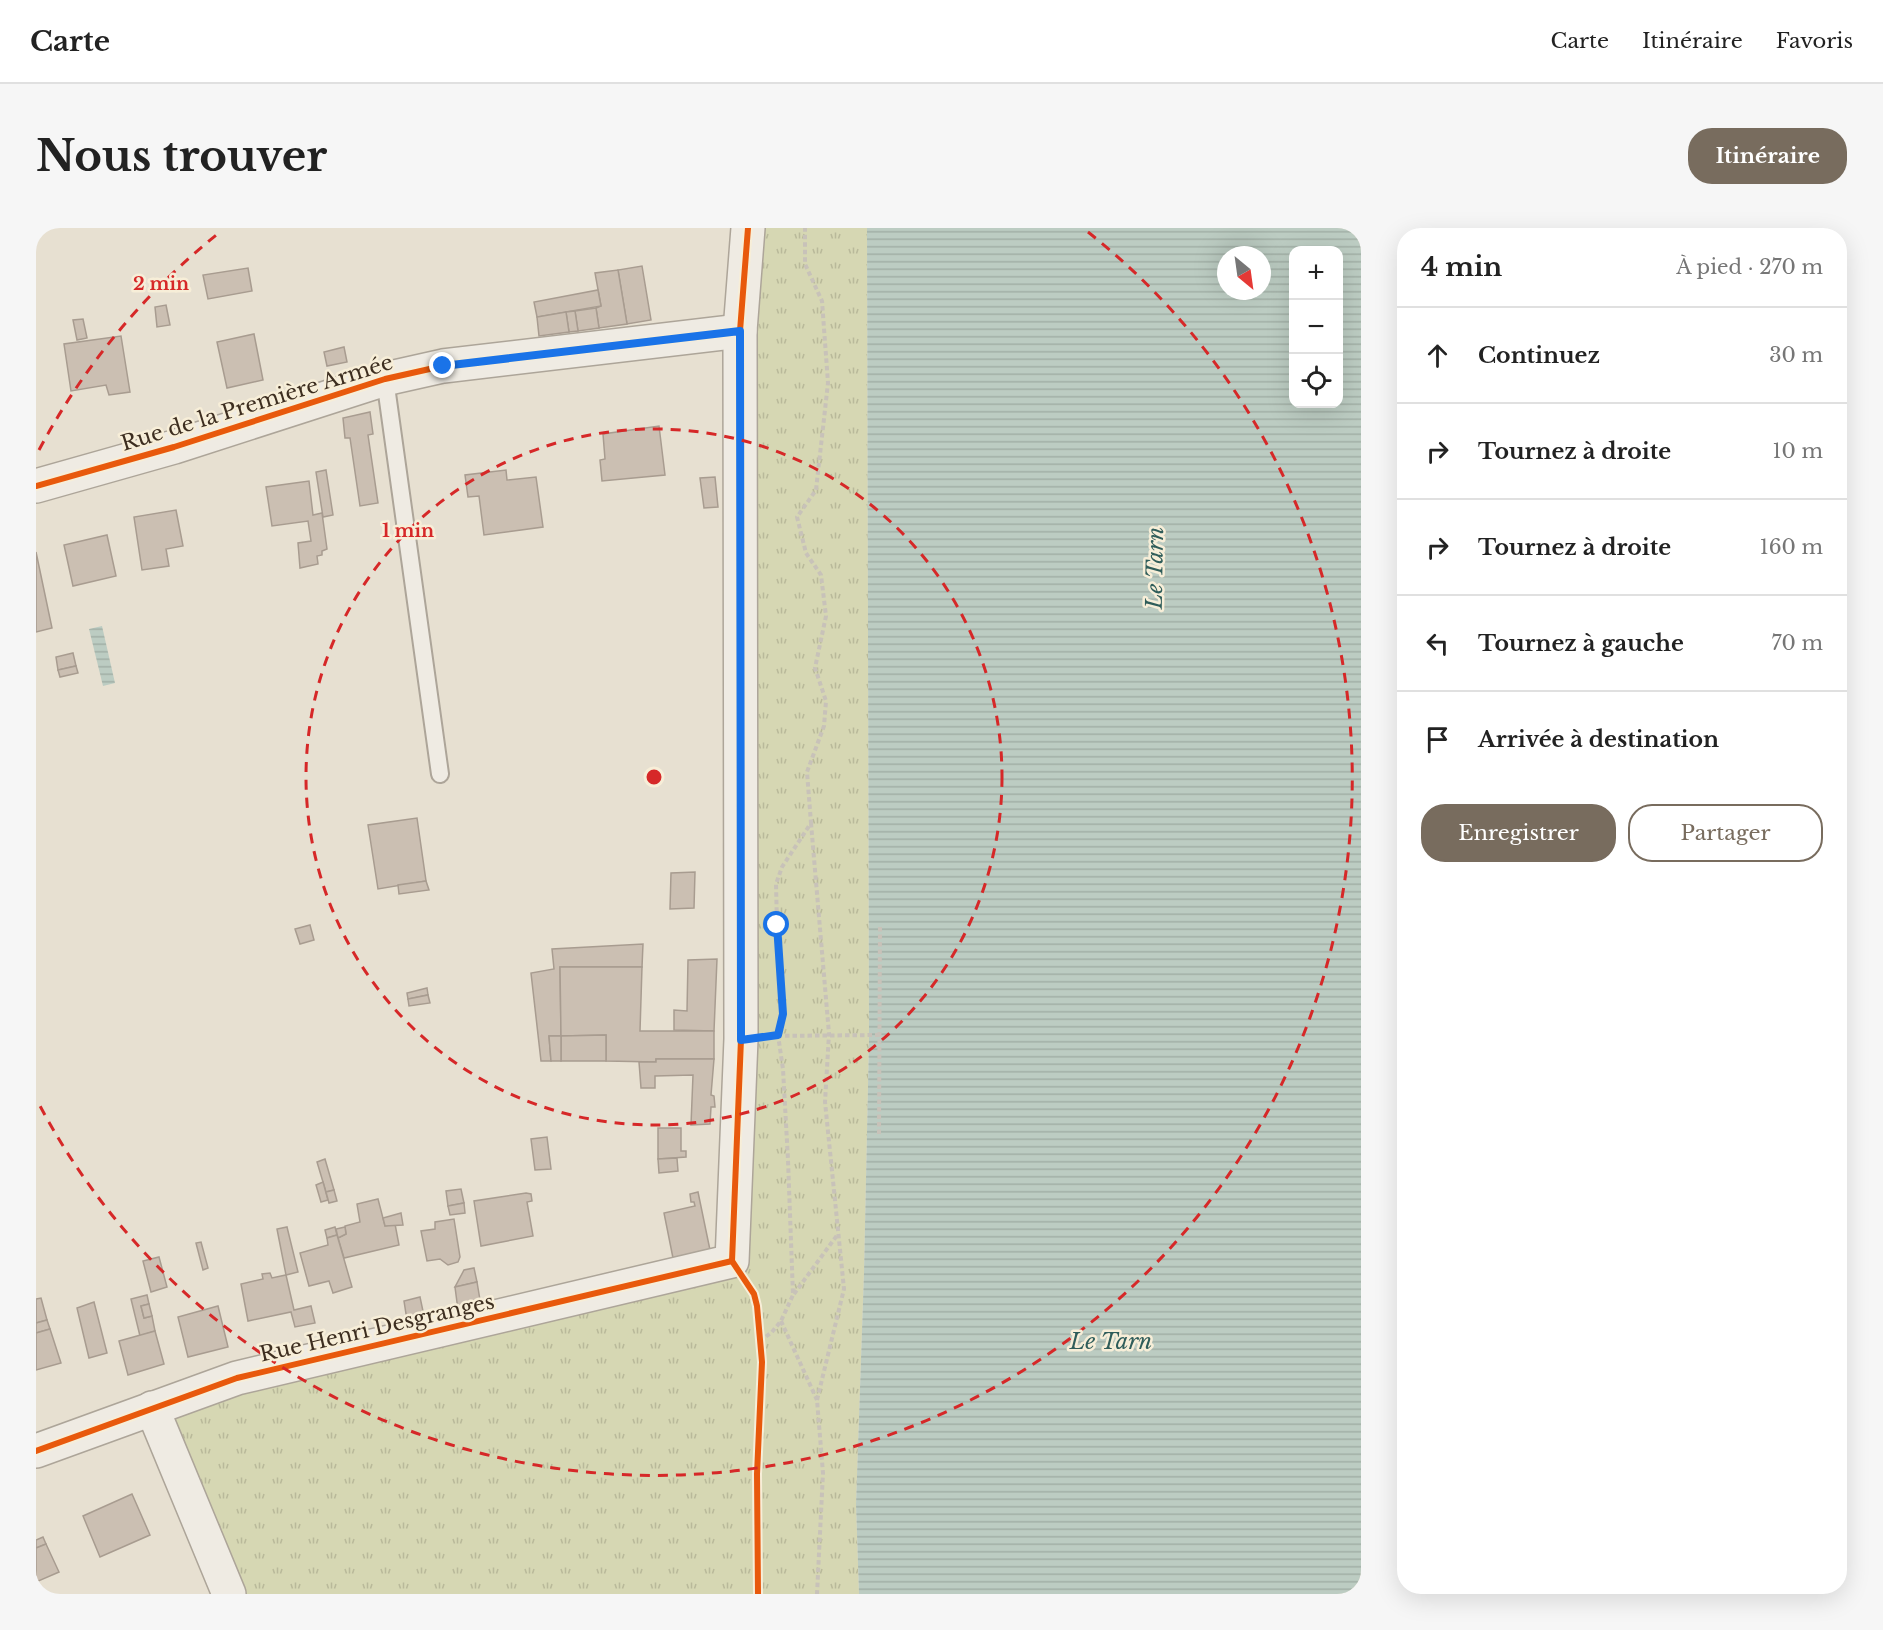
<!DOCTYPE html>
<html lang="fr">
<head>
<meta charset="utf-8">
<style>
  :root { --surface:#fff; --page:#f6f6f6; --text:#222; --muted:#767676; --line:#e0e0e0; --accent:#786c5e }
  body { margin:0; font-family:"Libre Baskerville",serif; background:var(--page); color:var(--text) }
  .controls { position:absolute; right:18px; top:18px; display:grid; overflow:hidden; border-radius:12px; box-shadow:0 6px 24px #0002 }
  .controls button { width:54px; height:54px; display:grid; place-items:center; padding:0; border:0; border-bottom:2px solid var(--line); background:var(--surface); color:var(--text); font:30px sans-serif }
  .compass { position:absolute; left:1181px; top:18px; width:54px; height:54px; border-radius:50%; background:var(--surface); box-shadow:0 6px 24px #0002; rotate:151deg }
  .stop { position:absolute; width:18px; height:18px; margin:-14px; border:4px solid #1a73e8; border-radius:50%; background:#fff }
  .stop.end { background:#1a73e8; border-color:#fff; box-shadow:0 2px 6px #0008 }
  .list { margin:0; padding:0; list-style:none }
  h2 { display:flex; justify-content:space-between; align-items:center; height:78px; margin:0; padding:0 24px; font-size:26px }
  h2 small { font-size:20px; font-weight:400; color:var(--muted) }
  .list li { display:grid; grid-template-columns:39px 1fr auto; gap:18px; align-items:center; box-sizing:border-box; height:96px; padding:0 24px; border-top:2px solid var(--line) }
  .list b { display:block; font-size:22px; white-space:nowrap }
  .list em { font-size:20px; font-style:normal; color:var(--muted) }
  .actions { display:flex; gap:12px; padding:18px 24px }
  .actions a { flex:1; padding:14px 0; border:2px solid var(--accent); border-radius:24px; text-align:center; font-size:21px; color:var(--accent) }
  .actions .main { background:var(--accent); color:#fff }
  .icon { flex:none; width:33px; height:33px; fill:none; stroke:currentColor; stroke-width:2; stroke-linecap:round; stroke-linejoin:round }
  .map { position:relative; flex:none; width:1325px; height:1366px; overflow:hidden; border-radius:24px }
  header { display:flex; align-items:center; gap:36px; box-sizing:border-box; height:84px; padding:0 30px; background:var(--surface); border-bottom:2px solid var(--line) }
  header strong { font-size:28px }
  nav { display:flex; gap:33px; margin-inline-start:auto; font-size:21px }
  .intro { display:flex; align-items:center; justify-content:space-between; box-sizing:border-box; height:144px; padding:0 36px }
  h1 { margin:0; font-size:42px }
  .button { padding:15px 27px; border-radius:24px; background:var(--accent); color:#fff; font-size:21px; font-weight:700 }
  main { display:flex; gap:36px; padding:0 36px }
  aside { flex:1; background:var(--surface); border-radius:24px; box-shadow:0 6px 24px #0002 }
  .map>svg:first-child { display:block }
  .grass { fill:url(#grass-tufts) }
  .water { fill:url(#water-rules); fill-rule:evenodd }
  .building { fill:#cbbfb2; stroke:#a89c90; stroke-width:1.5 }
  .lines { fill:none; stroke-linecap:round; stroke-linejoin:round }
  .lane-casing { stroke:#ada599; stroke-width:20 }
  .street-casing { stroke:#ada599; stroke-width:36 }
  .path { stroke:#c8c2b9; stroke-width:4; stroke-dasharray:4.5 3; stroke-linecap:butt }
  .lane { stroke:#efebe3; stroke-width:16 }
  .street { stroke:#efebe3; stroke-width:33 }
  .cycleway-casing { stroke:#f7eed8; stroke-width:10 }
  .cycleway { stroke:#e8590c; stroke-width:6 }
  .route { stroke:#1a73e8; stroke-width:8 }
  .ring { fill:none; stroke:#d62828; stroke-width:3; stroke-dasharray:10 8 }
  .labels { text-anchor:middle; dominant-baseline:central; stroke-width:5; stroke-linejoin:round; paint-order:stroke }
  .street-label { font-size:21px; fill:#3d2e20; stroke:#f7eed8 }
  .water-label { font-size:22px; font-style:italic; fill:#2f5d5a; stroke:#f7eed8 }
  .centre { fill:#d62828; stroke:#f7eed8; stroke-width:3 }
  .ring-label { font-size:18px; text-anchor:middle; font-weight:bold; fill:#d62828; stroke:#f7eed8; stroke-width:5; stroke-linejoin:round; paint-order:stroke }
</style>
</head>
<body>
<header>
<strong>Carte</strong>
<nav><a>Carte</a><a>Itinéraire</a><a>Favoris</a></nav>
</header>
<div class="intro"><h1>Nous trouver</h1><a class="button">Itinéraire</a></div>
<main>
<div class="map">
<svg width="1325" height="1366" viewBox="0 0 1325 1366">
  <defs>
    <pattern id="grass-tufts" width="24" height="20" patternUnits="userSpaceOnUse" patternTransform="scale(1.5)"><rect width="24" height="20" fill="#d6d7b3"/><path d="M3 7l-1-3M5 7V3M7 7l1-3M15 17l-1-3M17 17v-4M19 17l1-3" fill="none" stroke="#b9b99a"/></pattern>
    <pattern id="water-rules" width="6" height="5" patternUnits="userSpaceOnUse" patternTransform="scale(1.5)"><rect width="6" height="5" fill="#bcccc2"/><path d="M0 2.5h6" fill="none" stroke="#a2b0a6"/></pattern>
  </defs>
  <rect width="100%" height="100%" fill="#e7e0d1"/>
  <path class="grass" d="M712,0H831L833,811L828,1044L820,1276L823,1366H193L116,1180L696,1033Z"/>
  <g class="water">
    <path d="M831,0H1325V1366H823L820,1276L828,1044L833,811ZM1258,22H1302V176H1258ZM1190,27H1226V63H1190Z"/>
    <path d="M66,398L79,455L67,458L53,401Z"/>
  </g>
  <g class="building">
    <path d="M606,38L615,92L591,96L582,42Z"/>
    <path d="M212,40L216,63L172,71L167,47Z"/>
    <path d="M582,42L591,96L563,100L560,80L565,78L559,45Z"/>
    <path d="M562,62L565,78L501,89L498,74Z"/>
    <path d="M130,77L134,97L121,99L119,79Z"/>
    <path d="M560,80L563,100L542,103L539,83Z"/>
    <path d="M539,83L542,103L533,104L530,84Z"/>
    <path d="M530,84L533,104L503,108L501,89Z"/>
    <path d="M47,91L51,110L41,112L37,92Z"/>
    <path d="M218,106L227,152L191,160L181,114Z"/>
    <path d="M85,108L94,164L73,167L70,157L35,163L28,116Z"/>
    <path d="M308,119L311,134L291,138L288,124Z"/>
    <path d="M334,184L337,206L332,207L342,275L324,278L314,210H309L307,190Z"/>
    <path d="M623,198L629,247L566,253L564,232L569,231L567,206Z"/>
    <path d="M290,242L297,287L287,289L280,244Z"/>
    <path d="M470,242L471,252L500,249L507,299L448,307L443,268L432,269L429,247Z"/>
    <path d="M679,249L682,279L668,280L664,250Z"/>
    <path d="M273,253L277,287L286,285L291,321L286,323V327L281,328L282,336L264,340L262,315L275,313L272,293L236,298L230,259Z"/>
    <path d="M140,282L147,318L130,321L133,338L106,342L98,289Z"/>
    <path d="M71,307L80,348L37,358L28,317Z"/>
    <path d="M0,324L16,400L0,404Z"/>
    <path d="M37,425L40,438L22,442L20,429Z"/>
    <path d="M40,438L42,445L24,449L22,442Z"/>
    <path d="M381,590L390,653L342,661L332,597Z"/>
    <path d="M659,644L658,680L634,681L635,645Z"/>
    <path d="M390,653L393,662L363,666L362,657Z"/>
    <path d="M274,697L278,712L264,716L259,701Z"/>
    <path d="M607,716L606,739H524L525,808H513L515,833H505L495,745L518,741L516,721Z"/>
    <path d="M681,731L678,803L638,802V782L651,783L652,732Z"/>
    <path d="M524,739H606L604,803H678V831H620V834L570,833V807L525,808Z"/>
    <path d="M391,760L392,767L372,771L371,765Z"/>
    <path d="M392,767L394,775L373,778L372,771Z"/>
    <path d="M570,807V833H525V808Z"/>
    <path d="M513,808H525V833H515Z"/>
    <path d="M620,831H678L675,867L678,868L679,879H675L674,896L655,897L657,847L619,848V860H605L603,834H620Z"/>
    <path d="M622,900H645V923H650V929L622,931Z"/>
    <path d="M511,909L515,941L499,942L495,911Z"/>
    <path d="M641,930L642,943L623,945L622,931Z"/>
    <path d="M289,931L298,962L290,964L281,934Z"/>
    <path d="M287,954L292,972L285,974L280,957Z"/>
    <path d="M425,961L428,975L412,978L410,963Z"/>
    <path d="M298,962L301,973L293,975L290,964Z"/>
    <path d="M662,964L674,1022L637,1030L628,985L659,978L658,974H655L654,966Z"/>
    <path d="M490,965L495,966L496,973L491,974L497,1008L445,1018L438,973Z"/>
    <path d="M342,971L349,998L359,996L363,1017L308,1030L302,1010L310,1006L309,998L324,994L321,976Z"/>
    <path d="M428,975L429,985L414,987L412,978Z"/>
    <path d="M365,985L367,997L349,998L347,990Z"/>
    <path d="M418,991L424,1029L422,1034L412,1037L404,1031L391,1033L385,1003L399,1001V994Z"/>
    <path d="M251,999L262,1044L250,1047L241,1001Z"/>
    <path d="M299,999L301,1007L291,1010L289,1002Z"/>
    <path d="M309,999L310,1006L302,1010L300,1001Z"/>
    <path d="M301,1007L316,1059L297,1065L293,1053L273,1058L264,1025L292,1017L291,1010Z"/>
    <path d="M165,1014L172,1040L167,1042L160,1015Z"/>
    <path d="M123,1029L131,1059L115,1064L107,1033Z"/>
    <path d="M438,1040L441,1054L419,1059L428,1042Z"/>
    <path d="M234,1045L236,1050L250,1047L258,1082L275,1078L279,1095L259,1099L255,1084L212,1093L205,1056L227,1051L226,1046Z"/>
    <path d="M441,1054L445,1078L422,1082L419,1059Z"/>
    <path d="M111,1067L113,1076L105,1078L108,1090L116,1088L119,1103L104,1108L95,1071Z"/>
    <path d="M384,1069L388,1088L371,1092L368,1073Z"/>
    <path d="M5,1070L11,1092L0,1095V1071Z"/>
    <path d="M58,1074L71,1125L53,1130L41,1080Z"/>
    <path d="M113,1076L116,1088L108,1090L105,1078Z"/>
    <path d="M182,1078L192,1119L152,1129L142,1089Z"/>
    <path d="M11,1092L14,1101L0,1105V1095Z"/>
    <path d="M14,1101L25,1135L0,1142V1105Z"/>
    <path d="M119,1103L128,1136L92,1147L83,1113Z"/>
    <path d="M96,1266L114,1307L64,1329L47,1288Z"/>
    <path d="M7,1309L10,1316L0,1320V1312Z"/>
    <path d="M10,1316L23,1344L0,1354V1320Z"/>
  </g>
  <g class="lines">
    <g class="lane-casing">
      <path id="lane" d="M349,151L404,546"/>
    </g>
    <g class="street-casing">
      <g id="street">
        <path d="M0,258L138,219L349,151L407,138L704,103"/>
        <path d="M116,1180L193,1366"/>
        <path d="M0,1223L201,1150L696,1033L705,811L704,103L712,0"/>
      </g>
    </g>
    <g class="path">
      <path d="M775,595L793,806L789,874L808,1061L781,1172L787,1245L781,1366"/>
      <path d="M734,808L844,807"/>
      <path d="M843,906L844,696"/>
      <path d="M758,1066L802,1006"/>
      <path d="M745,1093L781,1172"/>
      <path d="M724,1113L736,1104L745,1093L757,1067L752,932L747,841L742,807L747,786L741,697L740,656L746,639L775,595L771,544L788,498L790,473L779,440L790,388L785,347L770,325L761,289L780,262L792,155L786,73L769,36V0"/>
    </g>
    <use href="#lane" class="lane"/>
    <use href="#street" class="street"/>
    <g class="cycleway-casing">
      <g id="cycleway">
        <path d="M0,258L138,219L349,151L407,138L704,103"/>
        <path d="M696,1033L705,811L704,103L712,0"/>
        <path d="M696,1033L718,1066L721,1078L726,1134L721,1246L722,1366"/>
        <path d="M0,1223L201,1150L696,1033"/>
      </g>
    </g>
    <use href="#cycleway" class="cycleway"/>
  </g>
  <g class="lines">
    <path class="route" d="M407,138L704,103L705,812L742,807L747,786L741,697"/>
  </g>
  <g class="ring">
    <circle cx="618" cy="549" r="348"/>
    <path d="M3 222A697 697 0 0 1 184 4M1052 4A697 697 0 1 1 3 876"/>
  </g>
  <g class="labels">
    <g class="street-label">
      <text transform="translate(221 175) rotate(-17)">Rue de la Première Armée</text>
      <text transform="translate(341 1100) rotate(-13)">Rue Henri Desgranges</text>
    </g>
    <g class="water-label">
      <text transform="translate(1119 340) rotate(-89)">Le Tarn</text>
      <text x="1075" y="1113">Le Tarn</text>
    </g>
  </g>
  <circle cx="618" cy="549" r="9" class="centre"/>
  <g class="ring-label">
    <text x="125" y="62">2 min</text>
    <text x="372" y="309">1 min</text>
  </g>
</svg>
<div class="controls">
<button>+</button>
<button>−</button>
<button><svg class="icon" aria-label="locate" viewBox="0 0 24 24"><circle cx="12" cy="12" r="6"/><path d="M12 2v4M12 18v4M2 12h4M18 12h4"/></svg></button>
</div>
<svg class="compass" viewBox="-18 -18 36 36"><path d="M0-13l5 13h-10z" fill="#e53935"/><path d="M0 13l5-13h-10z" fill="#767676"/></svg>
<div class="stop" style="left:741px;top:697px"></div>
<div class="stop end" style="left:407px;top:138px"></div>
</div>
<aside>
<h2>4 min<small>À pied · 270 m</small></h2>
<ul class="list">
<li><svg class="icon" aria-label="ahead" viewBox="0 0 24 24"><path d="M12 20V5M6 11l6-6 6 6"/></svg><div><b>Continuez</b></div><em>30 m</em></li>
<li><svg class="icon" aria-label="right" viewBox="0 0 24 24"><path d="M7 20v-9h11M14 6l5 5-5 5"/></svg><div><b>Tournez à droite</b></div><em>10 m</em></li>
<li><svg class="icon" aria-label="right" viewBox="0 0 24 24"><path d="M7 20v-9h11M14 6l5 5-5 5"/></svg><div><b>Tournez à droite</b></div><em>160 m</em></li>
<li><svg class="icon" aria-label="left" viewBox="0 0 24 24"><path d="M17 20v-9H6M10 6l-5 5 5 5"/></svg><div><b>Tournez à gauche</b></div><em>70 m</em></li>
<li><svg class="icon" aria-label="arrive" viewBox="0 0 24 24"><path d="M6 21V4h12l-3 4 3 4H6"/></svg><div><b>Arrivée à destination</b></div></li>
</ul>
<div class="actions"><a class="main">Enregistrer</a><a>Partager</a></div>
</aside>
</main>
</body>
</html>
